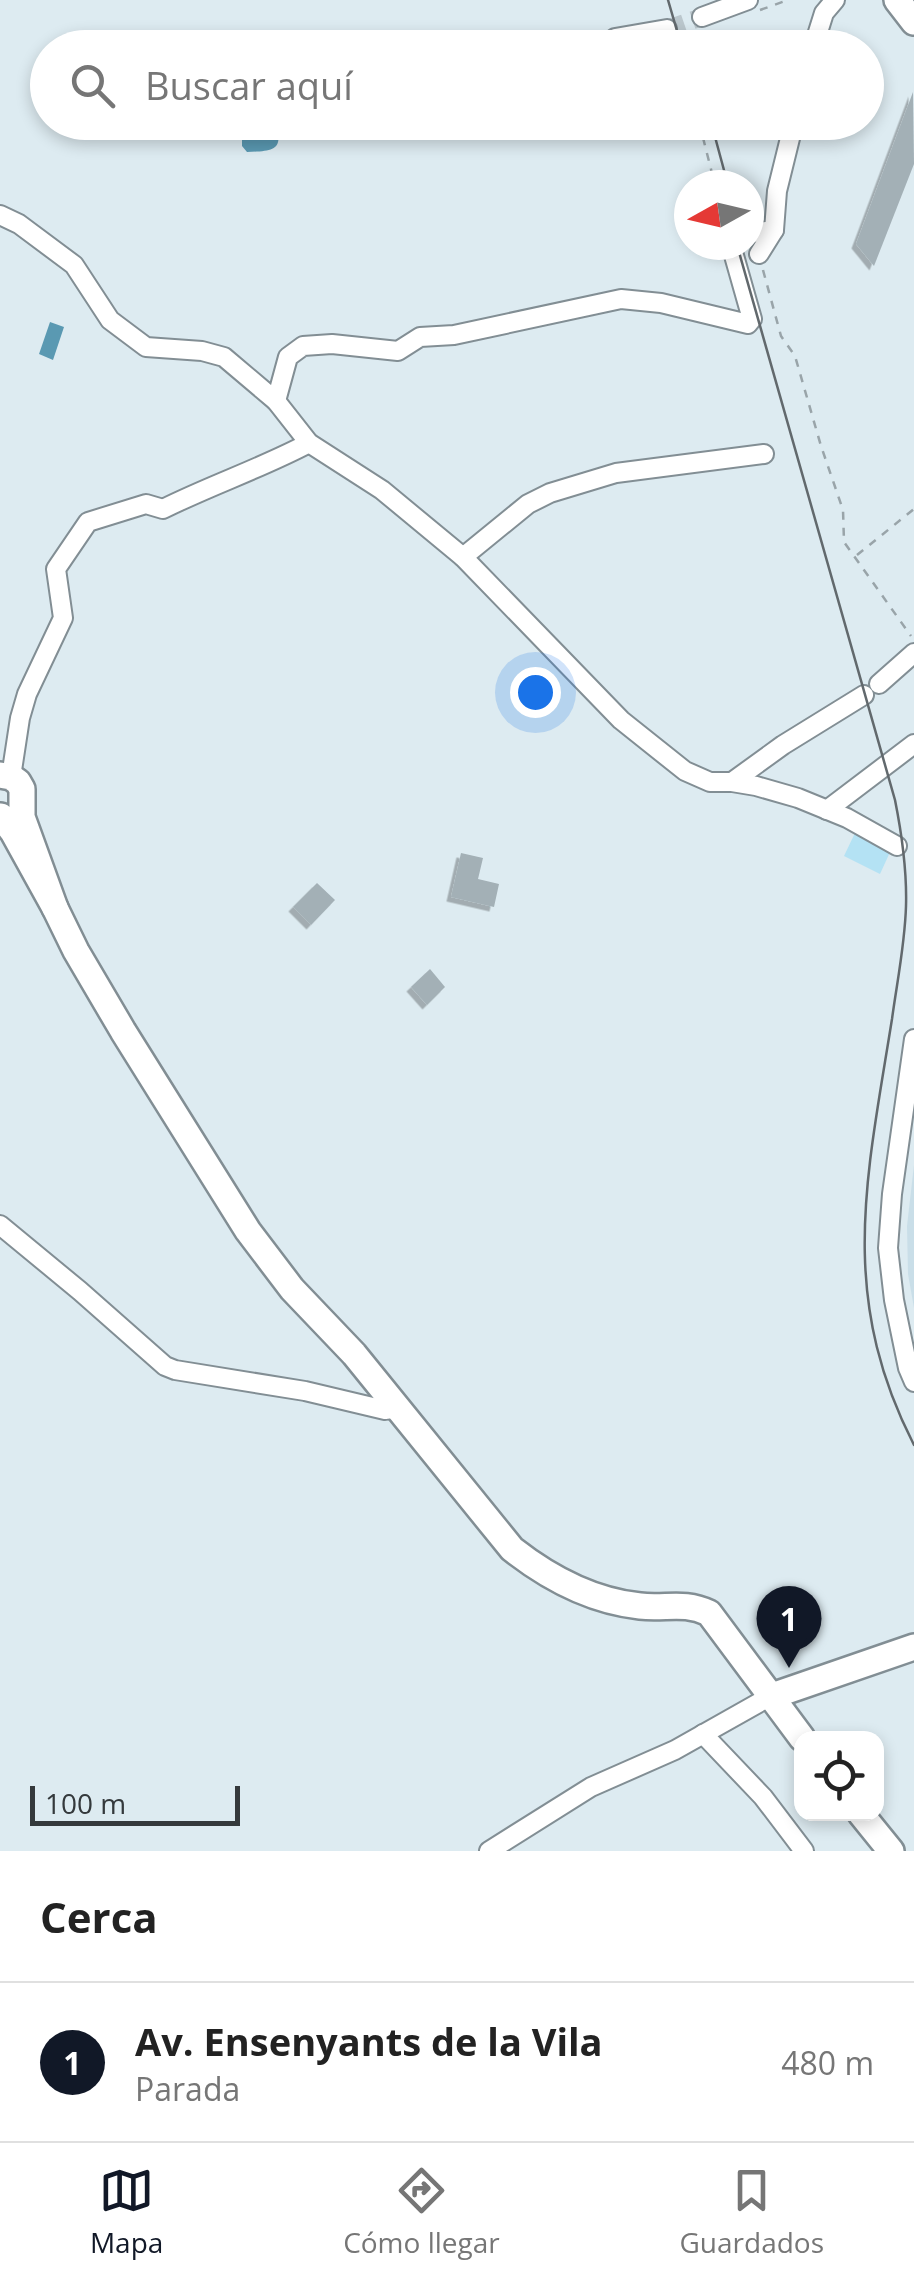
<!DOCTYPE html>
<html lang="es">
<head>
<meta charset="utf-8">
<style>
  :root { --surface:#fff; --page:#f2f2f2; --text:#222; --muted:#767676; --line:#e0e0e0; --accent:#111827 }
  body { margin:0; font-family:"Open Sans",sans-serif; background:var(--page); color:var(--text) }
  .controls { position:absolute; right:30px; bottom:30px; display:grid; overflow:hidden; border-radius:20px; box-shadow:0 5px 15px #0003 }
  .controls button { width:90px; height:90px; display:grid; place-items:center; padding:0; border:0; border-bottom:2px solid var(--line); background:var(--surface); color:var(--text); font:50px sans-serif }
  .compass { position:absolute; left:674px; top:170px; width:90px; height:90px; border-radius:50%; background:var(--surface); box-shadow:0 5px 15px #0003; rotate:262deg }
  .scale { position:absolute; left:30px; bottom:25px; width:210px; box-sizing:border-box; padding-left:10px; border:5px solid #34393c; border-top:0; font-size:28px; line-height:35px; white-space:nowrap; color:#34393c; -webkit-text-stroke:8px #ddebf1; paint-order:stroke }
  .you { position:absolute; left:535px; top:692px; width:35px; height:35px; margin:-25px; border:8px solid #fff; border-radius:50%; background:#1a73e8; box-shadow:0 0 0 15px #1a73e833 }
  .badge { display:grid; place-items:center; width:65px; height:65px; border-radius:50%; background:var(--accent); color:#fff; font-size:32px; font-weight:700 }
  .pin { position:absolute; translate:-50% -82px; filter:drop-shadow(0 2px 5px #0008) }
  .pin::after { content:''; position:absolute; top:52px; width:35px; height:30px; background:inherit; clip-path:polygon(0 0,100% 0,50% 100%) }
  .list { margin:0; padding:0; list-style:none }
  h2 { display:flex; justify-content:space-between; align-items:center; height:130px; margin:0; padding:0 40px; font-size:42px }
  h2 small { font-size:32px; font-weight:400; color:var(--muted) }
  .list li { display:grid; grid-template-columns:65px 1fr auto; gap:30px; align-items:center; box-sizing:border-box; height:160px; padding:0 40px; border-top:2px solid var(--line) }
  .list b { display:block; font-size:38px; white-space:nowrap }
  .list p { margin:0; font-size:32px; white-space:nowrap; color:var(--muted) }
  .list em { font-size:32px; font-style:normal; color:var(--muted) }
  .icon { flex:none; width:55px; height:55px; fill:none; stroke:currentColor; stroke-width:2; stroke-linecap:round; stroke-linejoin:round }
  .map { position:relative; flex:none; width:914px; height:1851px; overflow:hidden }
  .search { position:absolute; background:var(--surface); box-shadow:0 5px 15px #0003; left:30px; right:30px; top:30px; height:110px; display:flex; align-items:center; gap:25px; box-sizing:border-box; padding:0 35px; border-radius:55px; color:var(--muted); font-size:38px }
  .sheet { height:290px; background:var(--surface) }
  nav { display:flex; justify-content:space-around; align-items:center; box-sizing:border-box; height:140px; border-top:2px solid var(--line); background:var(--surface); font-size:28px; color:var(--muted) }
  nav a { display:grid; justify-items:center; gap:5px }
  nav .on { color:var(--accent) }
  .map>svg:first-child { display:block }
  .built { fill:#c9dee8 }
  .green { fill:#b4e2f4 }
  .water { fill:#5a99b2 }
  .building { fill:#a3b0b6; filter:url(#shadow) }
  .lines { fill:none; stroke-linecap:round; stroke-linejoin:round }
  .street-tunnel { stroke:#bbc7cd; stroke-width:18; stroke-dasharray:18 9; stroke-linecap:butt }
  .street-casing { stroke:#828e94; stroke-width:22 }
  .secondary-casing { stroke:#828e94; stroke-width:30 }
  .path { stroke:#99a4a9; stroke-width:2.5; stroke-dasharray:8 8; stroke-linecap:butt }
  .street { stroke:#fff; stroke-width:18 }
  .secondary { stroke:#fff; stroke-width:25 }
  .tram { stroke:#62696d; stroke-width:2.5 }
</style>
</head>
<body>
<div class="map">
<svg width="914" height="1851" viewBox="0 0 914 1851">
  <defs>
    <filter id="shadow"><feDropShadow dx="-4.5" dy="4.5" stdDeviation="0" flood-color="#0004"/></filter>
  </defs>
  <rect width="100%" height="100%" fill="#ddebf1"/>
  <path class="built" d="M914,1165V1308L908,1274L907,1226Z"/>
  <path class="green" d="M855,833L891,850L880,874L844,856Z"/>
  <g class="water">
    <path d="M242,123H276C284,151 273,151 247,152L242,146Z"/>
    <path d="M50,322L64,327L53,360L39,354Z"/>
  </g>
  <g class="building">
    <path d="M913,92L914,164L874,266L856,244Z"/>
    <path d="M461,853L483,858L478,879L499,884L494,907L451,897Z"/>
    <path d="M317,883L335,900L311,925L293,907Z"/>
    <path d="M430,969L445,987L427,1005L411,987Z"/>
  </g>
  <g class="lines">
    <path class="street-tunnel" d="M667,29L702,17"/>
    <g class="street-casing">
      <g id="street">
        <path d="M702,17L748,0"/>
        <path d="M615,38L667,29"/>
        <path d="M813,48L824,13L835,0"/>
        <path d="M0,215L19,224L74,265L110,320L146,347L202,351L224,357L276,401L309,443L382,490L463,557L621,720L685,771L710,782H732L756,786L798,798L847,818L897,846"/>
        <path d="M752,233L774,230"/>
        <path d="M759,254L774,230L777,191L794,122"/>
        <path d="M276,401L288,357L303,346L332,344L398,351L420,337L454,335L621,299L661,303L748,324L752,319L731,245"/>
        <path d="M463,557L528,504L550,493L616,473L764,454"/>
        <path d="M879,684L914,653"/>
        <path d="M11,777L20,718L27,694L63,618L56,569L88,522L146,504L163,509C211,485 262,468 309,443"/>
        <path d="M732,782L783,745L864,695"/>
        <path d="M827,810L914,744"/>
        <path d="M914,1039L892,1194L888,1248L894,1300L908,1368L914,1382"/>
        <path d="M0,1225L80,1291L165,1366L175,1370L305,1391L385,1410L398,1408"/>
        <path d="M703,1734L763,1797L804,1851"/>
        <path d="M489,1851L591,1787L675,1750L769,1697"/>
      </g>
    </g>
    <g class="secondary-casing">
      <g id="secondary">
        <path d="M897,0L914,22"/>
        <path d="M0,775L11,777L18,782L22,789V817L55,908L13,832L1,816"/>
        <path d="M55,908L76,951L123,1031L248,1231L292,1289L354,1354L512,1549C549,1578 592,1601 640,1606C666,1609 684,1601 709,1613L802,1738"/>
        <path d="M769,1697L914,1647"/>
        <path d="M861,1814L891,1851"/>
      </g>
    </g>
    <g class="path">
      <path d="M760,10L788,0"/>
      <path d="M699,122L715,185"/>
      <path d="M763,270L781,336L795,356L821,446L843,510L844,542L911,636"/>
      <path d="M857,555L914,509"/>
    </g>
    <use href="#street" class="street"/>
    <use href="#secondary" class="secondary"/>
    <g class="tram">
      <path d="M668,0L682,48"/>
      <path d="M711,122L728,185"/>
      <path d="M737,245L895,800C902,835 907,870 906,906C905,944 897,982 892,1019C867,1176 837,1295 914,1445"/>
    </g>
  </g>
</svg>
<div class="controls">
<button><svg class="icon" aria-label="locate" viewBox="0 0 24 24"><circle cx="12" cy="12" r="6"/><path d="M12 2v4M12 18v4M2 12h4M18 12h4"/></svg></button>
</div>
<svg class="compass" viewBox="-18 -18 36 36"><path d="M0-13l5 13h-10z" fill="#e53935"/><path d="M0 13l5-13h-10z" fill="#767676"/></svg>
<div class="scale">100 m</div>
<div class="you"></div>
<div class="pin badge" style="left:789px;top:1668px">1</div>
<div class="search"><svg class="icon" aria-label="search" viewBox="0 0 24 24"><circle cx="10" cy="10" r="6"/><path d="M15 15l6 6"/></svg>Buscar aquí</div>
</div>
<section class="sheet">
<h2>Cerca<small></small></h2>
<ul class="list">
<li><span class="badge">1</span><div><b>Av. Ensenyants de la Vila</b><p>Parada</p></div><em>480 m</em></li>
</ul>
</section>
<nav>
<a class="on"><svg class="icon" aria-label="map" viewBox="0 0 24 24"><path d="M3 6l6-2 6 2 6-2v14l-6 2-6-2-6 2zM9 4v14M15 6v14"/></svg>Mapa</a>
<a><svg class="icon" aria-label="directions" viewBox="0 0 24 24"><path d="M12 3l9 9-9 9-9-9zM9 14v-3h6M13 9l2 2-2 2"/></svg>Cómo llegar</a>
<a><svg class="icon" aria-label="saved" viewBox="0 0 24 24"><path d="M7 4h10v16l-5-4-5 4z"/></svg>Guardados</a>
</nav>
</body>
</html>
